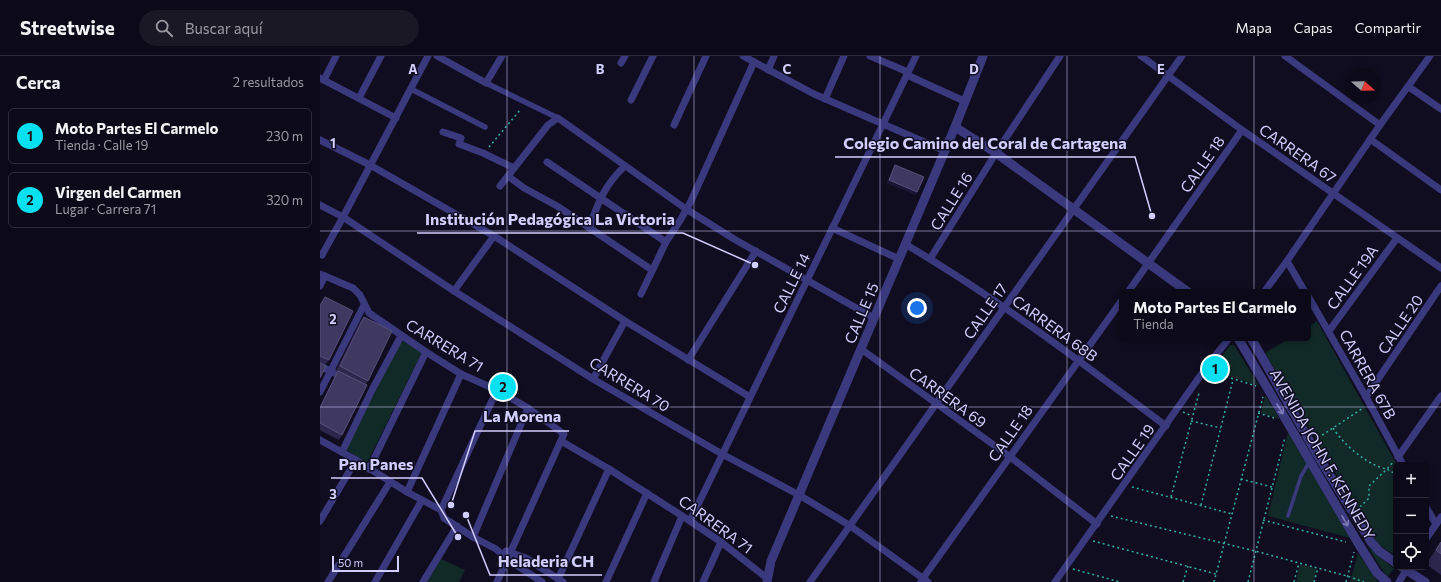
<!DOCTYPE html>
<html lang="es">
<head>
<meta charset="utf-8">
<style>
  :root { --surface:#0c0a18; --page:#1a1825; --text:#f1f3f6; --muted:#9a9aa2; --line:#2c2b37; --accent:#06e1f2 }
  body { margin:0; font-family:Commissioner,sans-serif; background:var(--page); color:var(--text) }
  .controls { position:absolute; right:12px; bottom:12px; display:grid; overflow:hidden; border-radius:6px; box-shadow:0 2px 6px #0003 }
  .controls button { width:36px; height:36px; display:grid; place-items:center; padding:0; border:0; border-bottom:1px solid var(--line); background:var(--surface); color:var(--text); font:20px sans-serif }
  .compass { position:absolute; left:1025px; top:12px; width:36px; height:36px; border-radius:50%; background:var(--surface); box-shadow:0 2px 6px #0003; rotate:110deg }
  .scale { position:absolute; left:12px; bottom:10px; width:67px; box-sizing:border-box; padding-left:4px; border:2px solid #d2cefe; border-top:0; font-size:11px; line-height:14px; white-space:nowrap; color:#d2cefe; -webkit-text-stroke:3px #100d20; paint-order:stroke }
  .you { position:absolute; left:597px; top:252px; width:14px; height:14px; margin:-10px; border:3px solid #fff; border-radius:50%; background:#1a73e8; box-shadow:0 0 0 6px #1a73e833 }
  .badge { display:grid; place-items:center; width:26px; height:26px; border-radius:50%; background:var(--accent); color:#111; font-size:13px; font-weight:700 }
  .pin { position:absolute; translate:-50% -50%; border:2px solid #fff; box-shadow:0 1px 4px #0006 }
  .popup { position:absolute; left:799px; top:233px; width:192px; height:52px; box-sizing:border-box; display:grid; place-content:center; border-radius:6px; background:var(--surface); filter:drop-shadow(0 1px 3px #0005); font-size:13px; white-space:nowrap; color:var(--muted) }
  .popup b { font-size:15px; color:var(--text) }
  .popup::after { content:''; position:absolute; left:50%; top:100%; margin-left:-8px; border:8px solid transparent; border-top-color:var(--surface) }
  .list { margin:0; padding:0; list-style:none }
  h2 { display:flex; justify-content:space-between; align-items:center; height:52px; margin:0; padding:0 16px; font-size:17px }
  h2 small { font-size:13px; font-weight:400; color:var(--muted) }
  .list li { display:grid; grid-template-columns:26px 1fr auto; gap:12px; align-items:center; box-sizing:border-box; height:56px; margin:0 8px 8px; padding:0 8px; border:1px solid var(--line); border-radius:6px }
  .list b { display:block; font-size:15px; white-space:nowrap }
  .list p { margin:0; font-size:13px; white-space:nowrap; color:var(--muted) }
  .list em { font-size:13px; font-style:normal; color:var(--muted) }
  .icon { flex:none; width:22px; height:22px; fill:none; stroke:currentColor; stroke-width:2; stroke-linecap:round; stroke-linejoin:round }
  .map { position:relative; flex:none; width:1121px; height:526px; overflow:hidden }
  header { display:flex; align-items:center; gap:24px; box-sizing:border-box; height:56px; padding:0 20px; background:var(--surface); border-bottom:1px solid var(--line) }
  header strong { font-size:19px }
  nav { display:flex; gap:22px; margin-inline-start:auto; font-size:14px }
  .search { width:280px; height:36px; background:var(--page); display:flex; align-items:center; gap:10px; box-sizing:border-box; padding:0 14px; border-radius:22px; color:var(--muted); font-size:15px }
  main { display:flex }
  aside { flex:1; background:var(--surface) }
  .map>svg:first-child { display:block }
  .green { fill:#112a28 }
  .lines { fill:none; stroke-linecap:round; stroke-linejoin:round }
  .path { stroke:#31afa4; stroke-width:1.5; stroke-dasharray:2 3; stroke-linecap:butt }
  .service { stroke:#3a397e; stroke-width:3.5 }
  .pedestrian { stroke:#3a397e; stroke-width:5.5 }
  .minor { stroke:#3a397e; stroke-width:7 }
  .tertiary { stroke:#3a397e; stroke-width:9 }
  .wall { fill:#2d274e }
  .shaded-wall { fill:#1a1534 }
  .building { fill:#3f3961; stroke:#56507a }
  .oneway { stroke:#7e7cb8 }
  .grid { fill:none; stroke:#d2cefe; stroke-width:1; stroke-opacity:0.55 }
  .labels { text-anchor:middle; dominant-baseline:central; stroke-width:3; stroke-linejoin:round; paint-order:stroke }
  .street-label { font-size:15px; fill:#d2cefe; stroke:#100d20 }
  .grid-label { font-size:13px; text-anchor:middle; font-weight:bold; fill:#d2cefe; stroke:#100d20; stroke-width:3; stroke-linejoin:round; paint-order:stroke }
  .leader { fill:none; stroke:#d2cefe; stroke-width:1.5 }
  .callout-dot { fill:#d2cefe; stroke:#100d20; stroke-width:1.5 }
  .callout-label { font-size:16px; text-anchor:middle; font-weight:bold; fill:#d2cefe; stroke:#100d20; stroke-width:3; stroke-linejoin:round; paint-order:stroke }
</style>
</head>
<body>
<header>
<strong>Streetwise</strong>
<div class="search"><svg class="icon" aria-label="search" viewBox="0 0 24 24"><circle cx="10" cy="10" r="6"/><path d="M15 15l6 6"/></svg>Buscar aquí</div>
<nav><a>Mapa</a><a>Capas</a><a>Compartir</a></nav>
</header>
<main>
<aside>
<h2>Cerca<small>2 resultados</small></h2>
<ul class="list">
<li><span class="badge">1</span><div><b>Moto Partes El Carmelo</b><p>Tienda · Calle 19</p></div><em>230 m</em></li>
<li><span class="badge">2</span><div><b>Virgen del Carmen</b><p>Lugar · Carrera 71</p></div><em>320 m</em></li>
</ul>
</aside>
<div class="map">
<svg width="1121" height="526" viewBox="0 0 1121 526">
  <rect width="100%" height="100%" fill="#100d20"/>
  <g class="green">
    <path d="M997,265L1077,409H1076V500L1058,488L1051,477L945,297L970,282H988V271Z"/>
    <path d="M82,283L102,296L47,407L25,393Z"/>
    <path d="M910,289H914L916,292L939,330L892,314Z"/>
    <path d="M945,339L960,363L941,357Z"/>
    <path d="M968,376L1030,482L948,460Z"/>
    <path d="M1047,490L1074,513L1067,521Z"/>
    <path d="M1038,497L1058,526H1030Z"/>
    <path d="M121,503L145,514L139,526H107Z"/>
    <path d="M980,508L997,513L993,526H976Z"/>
  </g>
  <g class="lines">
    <g class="path">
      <path d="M169,91L201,53"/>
      <path d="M892,316L936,330"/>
      <path d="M863,356L872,360"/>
      <path d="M938,357L954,362"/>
      <path d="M871,365L901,372"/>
      <path d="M1013,372C1023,388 1048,410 1067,413L1073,406"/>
      <path d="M998,382L1043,352"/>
      <path d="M921,423L952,431"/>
      <path d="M812,431L912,458"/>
      <path d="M851,441L879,337"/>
      <path d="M881,449L913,324"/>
      <path d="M1040,451L1049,442V430L1067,413L1071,416L1076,417"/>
      <path d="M791,460L935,495L1027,520L1044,526"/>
      <path d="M943,464L1026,486"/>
      <path d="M773,485L896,518"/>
      <path d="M753,513L800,526"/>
      <path d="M863,526L868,510"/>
      <path d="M894,526L943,341"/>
      <path d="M928,526L965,381"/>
      <path d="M974,526L979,507"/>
      <path d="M994,526L998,512"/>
      <path d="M1026,526L1034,496"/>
    </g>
    <path class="service" d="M968,460L981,420L990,405"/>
    <g class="pedestrian">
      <path d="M166,27L238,62"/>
      <path d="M91,33L165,71"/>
    </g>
    <g class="minor">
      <path d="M117,0L166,27L182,0"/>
      <path d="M423,0L494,38L625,95"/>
      <path d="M550,0L588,16"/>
      <path d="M821,0L922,74L1121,212"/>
      <path d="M965,0L1060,69"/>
      <path d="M301,7L305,0"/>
      <path d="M448,14L454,0"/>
      <path d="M587,19L644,45"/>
      <path d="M0,22L76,62"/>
      <path d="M4,24L16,0"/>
      <path d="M1089,31L1121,53"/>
      <path d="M39,42L61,0"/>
      <path d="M505,43L524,0"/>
      <path d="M311,44L333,0"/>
      <path d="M354,69L386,0"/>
      <path d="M123,76L141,82L139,88L163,97L194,112"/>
      <path d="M1050,83L1121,134"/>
      <path d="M0,84L50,109L174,180L305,265L430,341"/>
      <path d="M227,106L346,186"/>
      <path d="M188,120L204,132L237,150L332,214"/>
      <path d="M180,130L228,69L238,62L366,153L414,183L554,262"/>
      <path d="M0,149L23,161L134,235L273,323L402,398L479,439L529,469L608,526"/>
      <path d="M269,172C278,147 285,128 305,110"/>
      <path d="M512,172L579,203"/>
      <path d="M585,188C677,242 761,306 846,370"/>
      <path d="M2,199L23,161L108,0"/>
      <path d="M610,203L676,97L740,0"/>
      <path d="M967,205L985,236"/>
      <path d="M0,218L33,232L40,239L49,257L106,296L141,318L177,334L208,352L244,378L177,526"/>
      <path d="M0,230L5,220"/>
      <path d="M134,235L174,180"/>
      <path d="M808,236L922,74"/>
      <path d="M944,236L967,205L1060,69L1110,0"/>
      <path d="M321,238L346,186L361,163L371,145L434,6"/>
      <path d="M988,240L1046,341L1083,409"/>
      <path d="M1009,275L1077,182"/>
      <path d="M541,293L689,400L777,468"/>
      <path d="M368,304L436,195"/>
      <path d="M0,310L25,322"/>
      <path d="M273,323L305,265"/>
      <path d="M0,336L44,249"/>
      <path d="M1046,341L1121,230"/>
      <path d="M0,384L36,404L87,436L121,454L124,462L153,481L176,493L187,503L222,526"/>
      <path d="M241,385L289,413L370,465L401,486L448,523"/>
      <path d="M22,396L52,334L81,280"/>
      <path d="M1078,401L1121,340"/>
      <path d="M49,413L106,296"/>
      <path d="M87,436L141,318"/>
      <path d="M1106,451L1116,468"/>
      <path d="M121,454L177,334"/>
      <path d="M0,465L36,404"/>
      <path d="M370,465L596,0"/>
      <path d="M153,481L208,352"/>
      <path d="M1106,483L1121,461"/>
      <path d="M186,495L206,502L243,526"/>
      <path d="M238,523L289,413"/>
      <path d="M601,525L802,244"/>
      <path d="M8,526L70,426"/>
      <path d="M55,526L102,444"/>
      <path d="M103,526L137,470"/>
      <path d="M286,526L327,437"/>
      <path d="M334,526L362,460"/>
      <path d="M383,526L401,486"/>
      <path d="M490,526L862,0"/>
      <path d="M735,526L885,313L909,282"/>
      <path d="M1079,526L1088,511"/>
    </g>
    <g class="tertiary">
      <path d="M635,71L676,97L868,236"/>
      <path d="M918,282L1038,487L1057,517L1067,526"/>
      <path d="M931,282L998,400L1051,486L1059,495L1076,507"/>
      <path d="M1082,511L1105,526"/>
      <path d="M447,526L451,505L635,71L663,0"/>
    </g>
  </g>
  <g class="wall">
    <path d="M575,109L596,139L567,127L574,112Z"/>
    <path d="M5,241L9,304L5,309L0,307V248Z"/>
    <path d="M44,261L48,325L45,329L22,379L19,384L0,374V350L17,316L16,315L40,266Z"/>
    <path d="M1121,486V519L1106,508Z"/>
  </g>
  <path class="shaded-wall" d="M569,124L597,136L596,139L567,127Z"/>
  <g class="building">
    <path d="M575,109L604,121L597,136L569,124Z"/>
    <path d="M5,241L33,255L9,304L0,300V250Z"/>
    <path d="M44,261L72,275L48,325L20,310Z"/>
    <path d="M0,307L6,310L0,322Z"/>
    <path d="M18,315L47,329L22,379L0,367V352Z"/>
    <path d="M1121,486V498L1116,494Z"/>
  </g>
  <defs><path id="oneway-shaft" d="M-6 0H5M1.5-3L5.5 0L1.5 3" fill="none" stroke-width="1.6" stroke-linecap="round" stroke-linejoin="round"/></defs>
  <g class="oneway">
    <use href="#oneway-shaft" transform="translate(960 353) rotate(59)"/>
    <use href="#oneway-shaft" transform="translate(1025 465) rotate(60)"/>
  </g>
  <path class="grid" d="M187,0V526M374,0V526M560,0V526M747,0V526M934,0V526M0,175H1121M0,351H1121"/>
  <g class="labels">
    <g class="street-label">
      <text transform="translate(978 97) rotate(35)">CARRERA 67</text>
      <text transform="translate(882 108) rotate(-55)">CALLE 18</text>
      <text transform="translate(631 145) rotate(-58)">CALLE 16</text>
      <text transform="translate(1032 221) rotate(-54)">CALLE 19A</text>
      <text transform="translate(471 227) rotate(-64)">CALLE 14</text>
      <text transform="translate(665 255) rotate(-55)">CALLE 17</text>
      <text transform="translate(541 257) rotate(-67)">CALLE 15</text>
      <text transform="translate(1080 268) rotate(-56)">CALLE 20</text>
      <text transform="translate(735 272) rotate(36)">CARRERA 68B</text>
      <text transform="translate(125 289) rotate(31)">CARRERA 71</text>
      <text transform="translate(1048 318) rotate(61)">CARRERA 67B</text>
      <text transform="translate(310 328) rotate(31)">CARRERA 70</text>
      <text transform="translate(628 341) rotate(36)">CARRERA 69</text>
      <text transform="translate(690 377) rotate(-55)">CALLE 18</text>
      <text transform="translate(812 396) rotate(-55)">CALLE 19</text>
      <text transform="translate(1003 398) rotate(60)">AVENIDA JOHN F. KENNEDY</text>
      <text transform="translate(396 468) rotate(36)">CARRERA 71</text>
    </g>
  </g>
  <g class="grid-label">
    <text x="93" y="18">A</text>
    <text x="280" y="18">B</text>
    <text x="467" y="18">C</text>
    <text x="654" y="18">D</text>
    <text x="841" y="18">E</text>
    <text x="13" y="92">1</text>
    <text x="13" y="268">2</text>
    <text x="13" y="443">3</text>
  </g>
  <path class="leader" d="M832 160L815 101H515M435 209L363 177H97M131 449L155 375H249M138 481L102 422H11M146 459L170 519H282"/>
  <g class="callout-dot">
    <circle cx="832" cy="160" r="4"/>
    <circle cx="435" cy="209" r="4"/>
    <circle cx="131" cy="449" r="4"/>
    <circle cx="138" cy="481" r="4"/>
    <circle cx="146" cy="459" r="4"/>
  </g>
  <g class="callout-label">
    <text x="665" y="93">Colegio Camino del Coral de Cartagena</text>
    <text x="230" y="169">Institución Pedagógica La Victoria</text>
    <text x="202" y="366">La Morena</text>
    <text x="56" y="414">Pan Panes</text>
    <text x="226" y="511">Heladeria CH</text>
  </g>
</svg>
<div class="controls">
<button>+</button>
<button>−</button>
<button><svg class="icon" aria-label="locate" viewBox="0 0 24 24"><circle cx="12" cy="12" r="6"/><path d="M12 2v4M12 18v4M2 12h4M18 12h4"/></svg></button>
</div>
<svg class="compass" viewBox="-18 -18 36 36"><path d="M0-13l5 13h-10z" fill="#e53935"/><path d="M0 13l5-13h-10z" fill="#9a9aa2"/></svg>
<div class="scale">50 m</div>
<div class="you"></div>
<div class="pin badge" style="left:895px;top:313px">1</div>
<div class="popup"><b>Moto Partes El Carmelo</b>Tienda</div>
<div class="pin badge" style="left:183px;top:331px">2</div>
</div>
</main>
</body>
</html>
